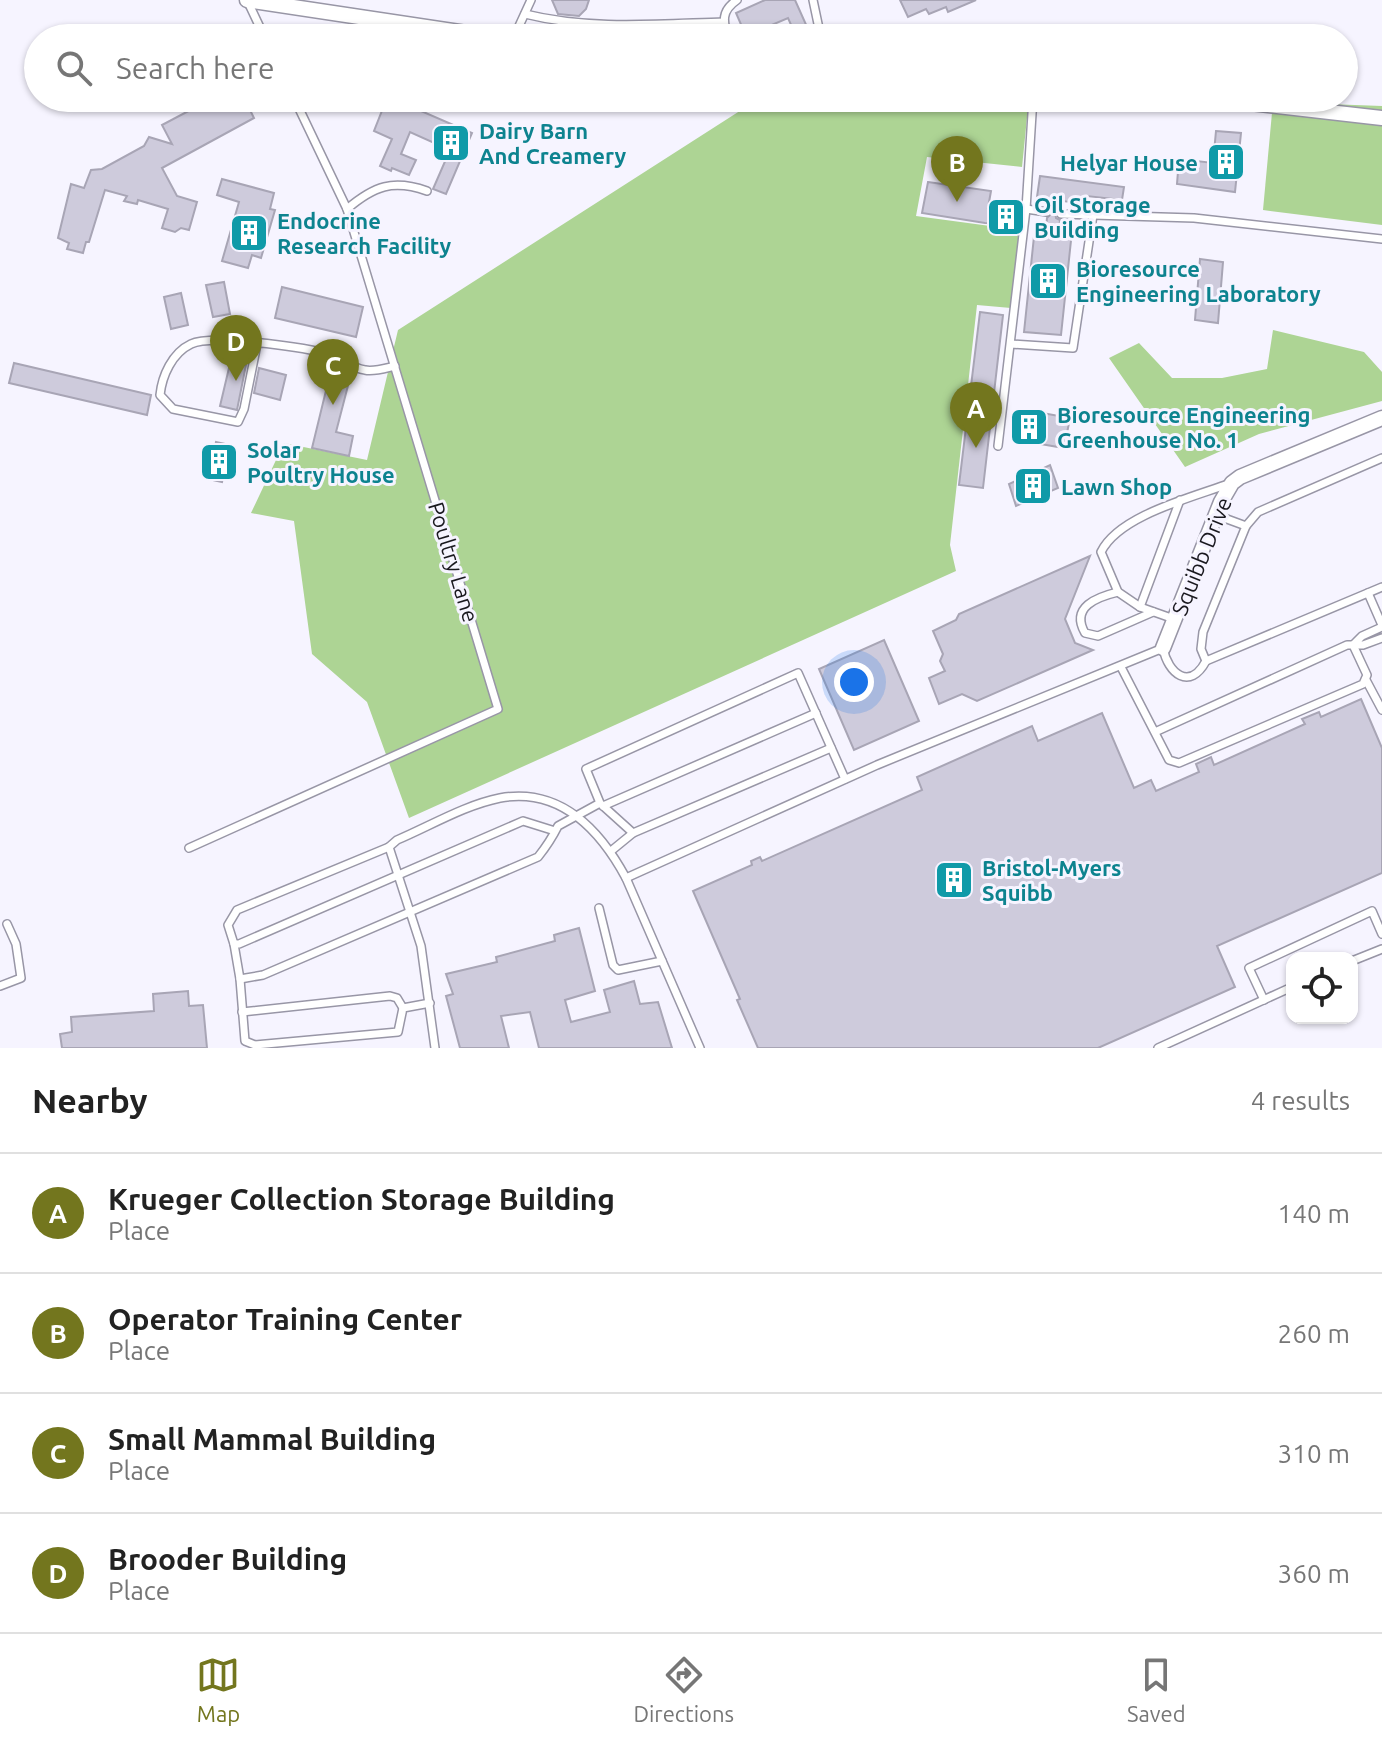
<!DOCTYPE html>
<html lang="en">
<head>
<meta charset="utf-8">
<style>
  :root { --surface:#fff; --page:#f2f2f2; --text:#222; --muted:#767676; --line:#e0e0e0; --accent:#73761e }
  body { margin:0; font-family:Ubuntu,sans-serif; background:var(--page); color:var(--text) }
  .controls { position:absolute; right:24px; bottom:24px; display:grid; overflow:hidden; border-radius:16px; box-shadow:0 2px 6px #0004 }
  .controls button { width:72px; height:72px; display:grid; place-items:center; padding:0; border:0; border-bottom:2px solid var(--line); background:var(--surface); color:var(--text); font:40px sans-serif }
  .you { position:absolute; left:854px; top:682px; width:28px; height:28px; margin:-20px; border:6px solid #fff; border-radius:50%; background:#1a73e8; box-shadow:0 0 0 12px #1a73e833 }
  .badge { display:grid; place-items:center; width:52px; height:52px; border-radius:50%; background:var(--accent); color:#fff; font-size:26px; font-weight:700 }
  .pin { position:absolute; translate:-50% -66px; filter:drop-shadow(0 2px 4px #0008) }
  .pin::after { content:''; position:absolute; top:42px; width:28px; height:24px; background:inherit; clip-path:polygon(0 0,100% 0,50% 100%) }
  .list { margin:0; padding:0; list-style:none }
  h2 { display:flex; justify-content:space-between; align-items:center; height:104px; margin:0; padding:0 32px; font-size:34px }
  h2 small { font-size:26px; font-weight:400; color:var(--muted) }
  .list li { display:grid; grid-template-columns:52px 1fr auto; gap:24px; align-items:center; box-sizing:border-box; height:120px; padding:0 32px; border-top:2px solid var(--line) }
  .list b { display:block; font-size:30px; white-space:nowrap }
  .list p { margin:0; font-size:26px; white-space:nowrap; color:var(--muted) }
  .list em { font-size:26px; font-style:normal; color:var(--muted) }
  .icon { flex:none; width:44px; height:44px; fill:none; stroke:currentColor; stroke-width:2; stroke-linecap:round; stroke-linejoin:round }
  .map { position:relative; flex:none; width:1382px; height:1048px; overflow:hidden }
  .search { position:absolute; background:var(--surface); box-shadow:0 2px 6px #0004; left:24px; right:24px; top:24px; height:88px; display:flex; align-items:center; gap:20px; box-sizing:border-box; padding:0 28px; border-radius:44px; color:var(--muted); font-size:30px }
  .sheet { height:584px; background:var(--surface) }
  nav { display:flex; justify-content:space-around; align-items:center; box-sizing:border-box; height:112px; border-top:2px solid var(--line); background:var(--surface); font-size:22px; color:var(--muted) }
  nav a { display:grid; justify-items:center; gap:4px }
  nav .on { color:var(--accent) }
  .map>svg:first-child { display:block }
  .green { fill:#add494 }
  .building { fill:#cecbdc; stroke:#a8a5b5; stroke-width:2 }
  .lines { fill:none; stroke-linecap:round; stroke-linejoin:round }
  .lane-casing { stroke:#9896a6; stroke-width:10 }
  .street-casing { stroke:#9896a6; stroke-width:17 }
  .lane { stroke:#fff; stroke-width:7 }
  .street { stroke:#fff; stroke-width:14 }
  .labels { text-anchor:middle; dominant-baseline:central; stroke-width:6; stroke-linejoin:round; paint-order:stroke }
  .culture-label { font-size:22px; font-weight:bold; fill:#0d838f; stroke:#f6f4ff; text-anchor:start }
  .street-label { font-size:22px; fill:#19181e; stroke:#f6f4ff }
</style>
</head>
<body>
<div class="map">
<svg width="1382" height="1048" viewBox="0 0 1382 1048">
  <rect width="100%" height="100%" fill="#f6f4ff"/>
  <g class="green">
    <path d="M760,98H1029L1022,167L927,157L916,216L1019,230L1011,308L977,305L950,545L956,571L409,818L367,702L312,654L294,521L251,513L284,443L367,460L398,330Z"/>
    <path d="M1273,102L1382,106V225L1263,210Z"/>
    <path d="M1273,330L1364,352L1382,372V401L1259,434L1185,467L1109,358L1139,343L1172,378H1222L1267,369Z"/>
  </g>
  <g class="building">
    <path d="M552,0H589L586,9L579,16L558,14Z"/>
    <path d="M765,0H795L812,38H797L788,18L746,36L736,13Z"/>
    <path d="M900,0H976L948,12L946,7L929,14L926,9L908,17Z"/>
    <path d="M213,98H268L249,108L254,118L162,168L177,196L197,202L189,230L181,228L175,232L162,228L168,209L138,200L137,204L124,201L127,196L105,190L89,242H86L83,253L67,249L69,243L58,238L71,184L84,188L91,170L102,169L144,146L149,137L172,144L162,125Z"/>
    <path d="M387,98H427L421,111L472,133L446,194L433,189L450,150L410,132L401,154L416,160L409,175L392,168L391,171L380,166L392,139L374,131Z"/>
    <path d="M1216,131L1241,133L1235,192L1177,184L1179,159L1213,163Z"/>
    <path d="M1040,176L1124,187L1122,200L1087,196L1086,204L1063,201L1062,208L1055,211L1056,218L1060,220L1059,230L1072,231L1061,335L1024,332L1035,227L1046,228L1047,218L1053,212L1048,206L1050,199L1037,197Z"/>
    <path d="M222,179L274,193L270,209L275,210L261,258L252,255L248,268L222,261L239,202L217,195Z"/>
    <path d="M928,182L991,191L988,208L1012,211L1011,224L985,223L922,213Z"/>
    <path d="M1200,259L1223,262L1218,323L1195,320Z"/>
    <path d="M224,282L230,314L213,317L206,285Z"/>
    <path d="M282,287L363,307L356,337L275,318Z"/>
    <path d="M181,293L188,325L171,329L164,297Z"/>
    <path d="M980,312L1003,315L983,488L959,485Z"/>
    <path d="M233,351L248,355L237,410L220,406Z"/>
    <path d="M14,363L151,395L147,415L9,383Z"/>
    <path d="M339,366L344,369V376L350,378L336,432L353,436L349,456L312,448L330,374L335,376Z"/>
    <path d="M259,368L286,375L280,400L254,393Z"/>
    <path d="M1026,410L1070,418L1064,448L1017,440L1021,411Z"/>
    <path d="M216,442L230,445L222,482L208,479Z"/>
    <path d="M1050,465L1058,488L1016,506L1009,484Z"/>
    <path d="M1090,556L1065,619L1075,643L1093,650L977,701L962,694L939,704L929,678L945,671L940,661L943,654L933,631L956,620L959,614Z"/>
    <path d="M884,640L919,721L854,750L819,669Z"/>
    <path d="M1361,699L1382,748V873L1217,946L1235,987L1098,1048H758L737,1000L740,999L693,891L752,865L751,861L760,857L762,861L922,790L917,777L1032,726L1038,741L1102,713L1134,788L1151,780L1156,791L1199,772L1196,764L1211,757L1214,765L1305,724L1302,719L1319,712L1321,717Z"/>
    <path d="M579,928L595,991L565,1000L571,1022L610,1012L604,990L634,981L640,1004L658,1002L672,1048H539L530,1012L501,1016L509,1048H460L446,996L453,994L446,974L497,962L496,957L555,941L554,935Z"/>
    <path d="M188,991L189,1006L203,1005L207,1048H62L60,1034L72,1032L71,1017L154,1011L153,994Z"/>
  </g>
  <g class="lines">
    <g class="lane-casing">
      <g id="lane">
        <path d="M247,0L265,38"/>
        <path d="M813,0L821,38"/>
        <path d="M525,14C589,30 657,24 724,22"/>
        <path d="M514,37L531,0"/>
        <path d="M728,38C723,21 721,11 737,0"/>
        <path d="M347,209C374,186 393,179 427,191"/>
        <path d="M1026,209L1047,212"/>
        <path d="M1093,215L1194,218L1382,239"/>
        <path d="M257,344L244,409L238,422L173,409L160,395C162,376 172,353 191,344C212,334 300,347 325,353C339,356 350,368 365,370C374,372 386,368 395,366"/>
        <path d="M1011,344L1073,348L1093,215L1061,214"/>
        <path d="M998,446L1026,209L1033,98"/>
        <path d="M1246,526L1258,512L1382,458"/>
        <path d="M1118,592C1097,597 1070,607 1085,633L1098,636L1153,612"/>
        <path d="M1368,593L1382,625"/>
        <path d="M1140,607L1180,500"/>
        <path d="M1174,619L1140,607L1118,592L1101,552C1119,515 1194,497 1231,483"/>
        <path d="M1382,627L1362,636L1353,645H1363L1382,638"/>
        <path d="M1206,661L1201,649L1203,632L1246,526L1216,515"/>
        <path d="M1121,667L1169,760L1179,763L1363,684L1367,675L1353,645H1347L1155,732"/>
        <path d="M1366,680L1382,710"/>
        <path d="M602,805L633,833"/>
        <path d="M603,806L816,713"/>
        <path d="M555,831L523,821L239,944H234L240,979L263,975L538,857C546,847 552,838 558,826L600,803L586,769L798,673L845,779"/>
        <path d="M189,848L498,709L347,209L294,98"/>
        <path d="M611,851L633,833L831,748"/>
        <path d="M626,878L877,765L1163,648C1168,674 1190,691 1206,661L1382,587"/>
        <path d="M599,908L613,965L618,970L662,961"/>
        <path d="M234,944L228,925L237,910L389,847"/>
        <path d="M1352,961L1382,949"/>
        <path d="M240,979L245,1041L255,1045L398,1032L403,1008L430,1003"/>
        <path d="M0,986L21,978L16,944L7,924"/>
        <path d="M1264,1000L1249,968L1372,911L1382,934"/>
        <path d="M242,1012L390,996L397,998L403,1008"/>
        <path d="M435,1048L421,946L389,847L397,840C430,826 465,805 500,798C560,787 600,830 626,878L700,1048"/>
        <path d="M1158,1048L1292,987"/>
      </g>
    </g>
    <g class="street-casing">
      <g id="street">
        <path d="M247,0L466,33L525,38"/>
        <path d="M1206,98L1382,118"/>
        <path d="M1163,648L1221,502L1232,483L1240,477L1382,418"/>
      </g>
    </g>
    <use href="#lane" class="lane"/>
    <use href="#street" class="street"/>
  </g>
  <defs>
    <g id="building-square" transform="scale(2)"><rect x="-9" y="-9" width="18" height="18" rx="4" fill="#0f9aa8" stroke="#f6f4ff"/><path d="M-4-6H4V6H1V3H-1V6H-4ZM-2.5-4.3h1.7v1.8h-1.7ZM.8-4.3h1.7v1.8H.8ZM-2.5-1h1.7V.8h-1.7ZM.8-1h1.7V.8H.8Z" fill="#fff"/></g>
  </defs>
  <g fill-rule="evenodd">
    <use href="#building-square" x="451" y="143"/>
    <use href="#building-square" x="1226" y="162"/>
    <use href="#building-square" x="1006" y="217"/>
    <use href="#building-square" x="249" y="233"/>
    <use href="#building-square" x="1048" y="281"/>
    <use href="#building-square" x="1029" y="427"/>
    <use href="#building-square" x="219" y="462"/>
    <use href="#building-square" x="1033" y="486"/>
    <use href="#building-square" x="954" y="880"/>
  </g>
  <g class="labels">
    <g class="culture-label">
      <text x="479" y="130">Dairy Barn<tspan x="479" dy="25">And Creamery</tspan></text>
      <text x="1198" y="162" text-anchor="end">Helyar House</text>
      <text x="1034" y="204">Oil Storage<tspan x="1034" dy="25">Building</tspan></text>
      <text x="277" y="220">Endocrine<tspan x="277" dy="25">Research Facility</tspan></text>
      <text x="1076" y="268">Bioresource<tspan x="1076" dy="25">Engineering Laboratory</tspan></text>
      <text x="1057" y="414">Bioresource Engineering<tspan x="1057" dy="25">Greenhouse No. 1</tspan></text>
      <text x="247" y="449">Solar<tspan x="247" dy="25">Poultry House</tspan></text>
      <text x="1061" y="486">Lawn Shop</text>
      <text x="982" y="867">Bristol-Myers<tspan x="982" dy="25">Squibb</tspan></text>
    </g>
    <g class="street-label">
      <text transform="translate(1201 556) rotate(-68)">Squibb Drive</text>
      <text transform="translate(454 562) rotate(73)">Poultry Lane</text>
    </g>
  </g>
</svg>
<div class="controls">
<button><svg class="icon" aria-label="locate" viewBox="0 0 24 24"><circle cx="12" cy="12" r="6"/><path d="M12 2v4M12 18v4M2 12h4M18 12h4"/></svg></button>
</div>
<div class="you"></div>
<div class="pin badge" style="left:976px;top:448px">A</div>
<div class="pin badge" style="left:957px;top:202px">B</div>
<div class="pin badge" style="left:333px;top:405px">C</div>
<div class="pin badge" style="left:236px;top:381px">D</div>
<div class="search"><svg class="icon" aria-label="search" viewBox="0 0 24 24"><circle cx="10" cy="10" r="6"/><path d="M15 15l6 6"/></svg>Search here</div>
</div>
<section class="sheet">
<h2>Nearby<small>4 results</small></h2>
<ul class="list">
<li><span class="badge">A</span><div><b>Krueger Collection Storage Building</b><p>Place</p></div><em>140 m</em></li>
<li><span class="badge">B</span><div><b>Operator Training Center</b><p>Place</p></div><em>260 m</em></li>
<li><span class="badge">C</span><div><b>Small Mammal Building</b><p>Place</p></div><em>310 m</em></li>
<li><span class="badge">D</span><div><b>Brooder Building</b><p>Place</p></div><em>360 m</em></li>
</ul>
</section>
<nav>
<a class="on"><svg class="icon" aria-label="map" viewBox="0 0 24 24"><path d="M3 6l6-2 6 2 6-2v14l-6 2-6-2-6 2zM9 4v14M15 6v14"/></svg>Map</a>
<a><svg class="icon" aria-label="directions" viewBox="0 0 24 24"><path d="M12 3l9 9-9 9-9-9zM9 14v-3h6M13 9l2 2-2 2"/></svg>Directions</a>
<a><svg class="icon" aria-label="saved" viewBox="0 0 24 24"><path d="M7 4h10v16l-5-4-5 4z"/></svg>Saved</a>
</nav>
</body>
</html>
